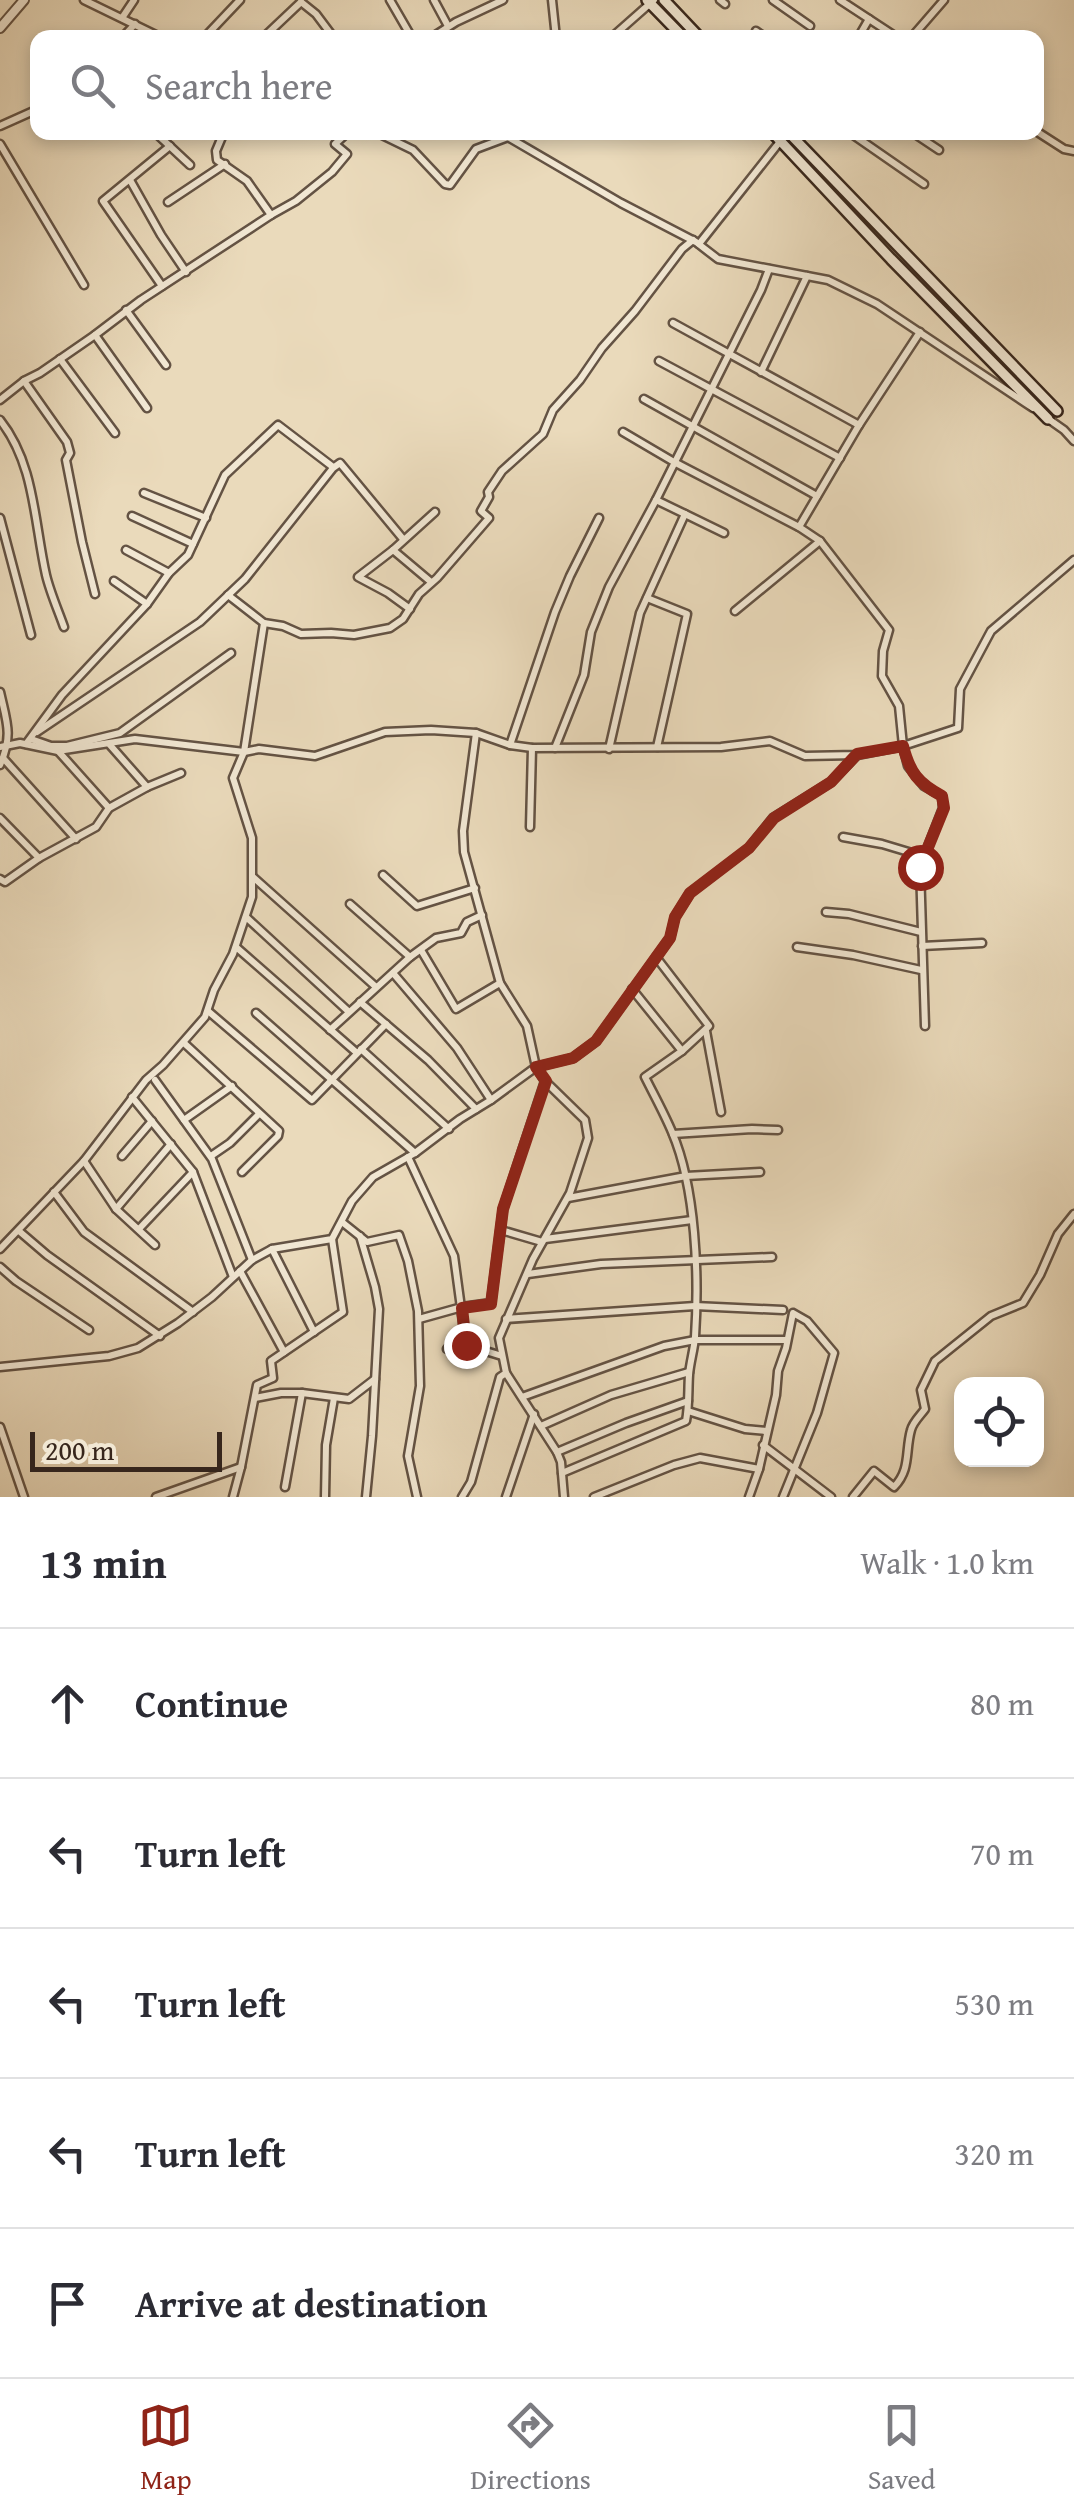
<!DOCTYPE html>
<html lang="en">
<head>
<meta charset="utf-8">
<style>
  :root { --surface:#fff; --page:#f2f2f3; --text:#2b2b33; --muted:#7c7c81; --line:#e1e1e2; --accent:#8f2418 }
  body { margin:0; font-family:"Gentium Book Plus",serif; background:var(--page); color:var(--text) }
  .controls { position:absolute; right:30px; bottom:30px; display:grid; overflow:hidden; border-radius:20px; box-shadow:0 5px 15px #0003 }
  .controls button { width:90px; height:90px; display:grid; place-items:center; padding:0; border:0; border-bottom:2px solid var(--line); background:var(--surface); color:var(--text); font:50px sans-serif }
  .scale { position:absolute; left:30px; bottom:25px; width:192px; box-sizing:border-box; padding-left:10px; border:5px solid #37261c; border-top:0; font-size:28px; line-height:35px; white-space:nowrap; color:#37261c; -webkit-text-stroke:8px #f1e7d3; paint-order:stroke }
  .stop { position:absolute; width:30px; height:30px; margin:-22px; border:8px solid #8f2418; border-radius:50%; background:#fff }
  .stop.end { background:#8f2418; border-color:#fff; box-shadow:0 2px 10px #0008 }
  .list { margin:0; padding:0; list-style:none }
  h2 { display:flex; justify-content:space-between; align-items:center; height:130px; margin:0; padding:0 40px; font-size:42px }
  h2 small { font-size:32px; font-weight:400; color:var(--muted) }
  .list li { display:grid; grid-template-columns:65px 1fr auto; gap:30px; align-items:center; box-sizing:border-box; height:150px; padding:0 40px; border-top:2px solid var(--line) }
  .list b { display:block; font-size:38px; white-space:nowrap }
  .list em { font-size:32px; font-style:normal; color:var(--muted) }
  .icon { flex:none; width:55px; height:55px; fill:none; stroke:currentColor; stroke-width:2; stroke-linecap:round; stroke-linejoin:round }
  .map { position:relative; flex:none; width:1074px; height:1497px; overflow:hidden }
  .search { position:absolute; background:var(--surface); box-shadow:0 5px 15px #0003; left:30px; right:30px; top:30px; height:110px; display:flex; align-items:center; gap:25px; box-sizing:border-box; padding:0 35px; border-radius:20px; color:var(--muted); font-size:38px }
  .sheet { height:880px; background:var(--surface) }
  nav { display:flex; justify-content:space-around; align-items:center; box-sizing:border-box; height:140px; border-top:2px solid var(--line); background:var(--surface); font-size:28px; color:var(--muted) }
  nav a { display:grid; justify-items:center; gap:5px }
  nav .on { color:var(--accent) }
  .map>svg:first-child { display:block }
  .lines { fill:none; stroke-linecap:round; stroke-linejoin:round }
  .minor-casing { stroke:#645344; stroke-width:11 }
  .tertiary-casing { stroke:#645344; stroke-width:12 }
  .secondary-casing { stroke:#37261c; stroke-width:14 }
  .minor { stroke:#f1e7d3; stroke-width:6 }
  .tertiary { stroke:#f1e7d3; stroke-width:8 }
  .secondary { stroke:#f1e7d3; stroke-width:9 }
  .route { stroke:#8f2418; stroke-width:12 }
</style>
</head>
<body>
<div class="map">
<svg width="1074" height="1497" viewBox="0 0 1074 1497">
  <rect width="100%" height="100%" fill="#eadabb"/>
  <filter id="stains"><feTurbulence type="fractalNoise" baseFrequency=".002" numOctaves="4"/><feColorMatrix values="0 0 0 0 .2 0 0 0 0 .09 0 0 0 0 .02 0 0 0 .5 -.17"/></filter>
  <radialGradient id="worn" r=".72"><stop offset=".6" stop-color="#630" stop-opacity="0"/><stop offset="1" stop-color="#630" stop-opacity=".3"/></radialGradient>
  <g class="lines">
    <g class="minor-casing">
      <g id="minor">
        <path d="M84,0L162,38"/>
        <path d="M390,0L412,38"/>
        <path d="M434,0L448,26"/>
        <path d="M552,0L556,38"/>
        <path d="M720,0L725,4"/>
        <path d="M773,0L810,26"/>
        <path d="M840,0L898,38"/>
        <path d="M301,2L316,14L334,38"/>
        <path d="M122,18L134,0"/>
        <path d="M756,31L766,38"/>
        <path d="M122,38L135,24"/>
        <path d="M204,38L240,0"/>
        <path d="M263,38L301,2"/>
        <path d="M431,38L456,22L503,0"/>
        <path d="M611,38L654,0"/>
        <path d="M858,38L869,19"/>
        <path d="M911,38L944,0"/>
        <path d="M0,126L38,109"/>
        <path d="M1036,131L1064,149L1074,151"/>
        <path d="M161,132L159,136L190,165"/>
        <path d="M224,132L216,151L217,160L247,181L271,215"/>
        <path d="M376,132L413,150L445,184L450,185L476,149L508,137L621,203L696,242L718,259L828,280L877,304L1033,408"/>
        <path d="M849,132L924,184"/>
        <path d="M912,132L939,150"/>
        <path d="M0,144L84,285"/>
        <path d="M130,180L161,235L186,272"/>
        <path d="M168,202L225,164"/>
        <path d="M699,244L782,139"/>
        <path d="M162,286L103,201L170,146"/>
        <path d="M126,310L166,365"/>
        <path d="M673,323L859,425"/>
        <path d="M95,335L147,408"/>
        <path d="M60,359L115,433"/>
        <path d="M659,361L840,458"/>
        <path d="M761,372L807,276"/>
        <path d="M24,381L67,442L70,453L66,460L82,542L95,594"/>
        <path d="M644,399L817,496"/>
        <path d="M0,400L24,381L40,373L95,335L141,300L271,215L296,201L332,172L347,154L335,144L348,132"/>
        <path d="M1047,418L1064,430L1074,441"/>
        <path d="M0,420C35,464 34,522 46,575C50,592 58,610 64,627"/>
        <path d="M623,432L674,462L799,527L820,541L889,630L883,651L882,676L899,706L903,746L908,766L924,786L942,796L943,808L920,867L925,1026"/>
        <path d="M144,493L206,518"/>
        <path d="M685,514L724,533"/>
        <path d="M132,516L193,544"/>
        <path d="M0,518L31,635"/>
        <path d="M799,527L859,425L920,332"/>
        <path d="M126,550L169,573"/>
        <path d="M393,550L431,582"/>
        <path d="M114,581L147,604"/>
        <path d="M228,595L264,623L283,626L301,634L331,633L354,635L390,628L403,619L419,594L437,578L489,518L481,511L489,497L488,492L502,471L543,434L553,410L580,380L602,348L635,311L682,249L693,240"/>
        <path d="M647,598L687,614L657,747"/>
        <path d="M410,609L388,593L358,577L393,550L435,512"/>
        <path d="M735,611L820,541"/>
        <path d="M0,692C7,723 13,735 0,765"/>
        <path d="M37,732L200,622L245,579L333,468L340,463L403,539"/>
        <path d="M31,739L51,746H67L120,733L231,653"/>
        <path d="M26,744L62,695L147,604L169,573L188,555L225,475L278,425L333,467"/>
        <path d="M110,745L147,787"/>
        <path d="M510,745L555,612L570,576L599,518"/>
        <path d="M0,747L20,743L58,751L135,739L244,752L259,749L315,756L385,732L431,730L476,733L510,745L532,748L721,747L770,741L805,756L857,755L903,746L958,728L960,689L991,631L1074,560"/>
        <path d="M555,748L584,675L591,632L609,587L656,500L761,290L769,269"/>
        <path d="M609,749L640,613L685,514L656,500"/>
        <path d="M59,752L109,808"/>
        <path d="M3,758L76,839"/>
        <path d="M0,818L39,858"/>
        <path d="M530,827L532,748"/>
        <path d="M843,837L882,844L922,856"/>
        <path d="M383,875L417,906L475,888"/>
        <path d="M253,877L376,987"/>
        <path d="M0,879L5,882L39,858L96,827L109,808L147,787L181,773"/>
        <path d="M350,904L410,957"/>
        <path d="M826,912L849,914L921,932"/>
        <path d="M246,917L349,1012"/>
        <path d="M922,946L982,943"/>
        <path d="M236,947L357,1053"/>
        <path d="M797,947L853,955L921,970"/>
        <path d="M421,950L456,1009L500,983"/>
        <path d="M393,973L457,1048L491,1100"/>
        <path d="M632,989L682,1051"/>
        <path d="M360,1002L428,1060L476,1109"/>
        <path d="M208,1011L312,1100L386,1024"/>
        <path d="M256,1013L415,1153"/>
        <path d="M330,1030L410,957L436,938L461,933L467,922L482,915"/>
        <path d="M706,1031L721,1112"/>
        <path d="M184,1043L279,1131L278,1136L242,1172"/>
        <path d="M361,1049L449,1129"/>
        <path d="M155,1080L212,1159L252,1260"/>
        <path d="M132,1097L193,1172L233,1277"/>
        <path d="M184,1120L232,1086"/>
        <path d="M673,1134L752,1129L778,1130"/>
        <path d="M122,1156L152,1121"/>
        <path d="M211,1156L230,1143L258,1115"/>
        <path d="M408,1157L454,1256L466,1345"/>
        <path d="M84,1161L116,1209L155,1245"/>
        <path d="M54,1192L84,1232L193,1312"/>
        <path d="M568,1198L686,1176L760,1172"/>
        <path d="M116,1209L171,1144"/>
        <path d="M342,1222L367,1242L399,1235L408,1261L418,1311L420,1386L408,1456L417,1497"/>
        <path d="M139,1229L193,1172"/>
        <path d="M501,1230L542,1242"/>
        <path d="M19,1231L47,1255L160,1336"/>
        <path d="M360,1236L375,1287L379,1309L372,1436L366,1497"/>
        <path d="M545,1239L692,1220"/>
        <path d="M0,1249L84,1161L146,1080L163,1065L205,1017L214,990L233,954L252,897V838L233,778L244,752L264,623"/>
        <path d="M272,1249L314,1332"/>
        <path d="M0,1267L16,1281L89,1330"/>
        <path d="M240,1271L284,1352"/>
        <path d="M528,1274L601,1264L772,1257"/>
        <path d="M419,1319L462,1307L491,1303L503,1209L545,1081"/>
        <path d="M506,1319L695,1306L783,1310"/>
        <path d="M447,1349L466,1345L502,1356"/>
        <path d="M0,1367L109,1356L138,1348L178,1323L212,1297L252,1260L272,1249L332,1239L352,1201L373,1177L415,1153L460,1119L491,1100L536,1067L573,1058L596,1041L670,938L675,917L690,893L749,848L773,818L831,782L857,755"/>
        <path d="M506,1373L557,1452L561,1462L564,1497"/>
        <path d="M522,1397L664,1346L695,1340H787"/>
        <path d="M255,1398L281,1393H302L349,1399L375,1379"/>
        <path d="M688,1411L745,1429L766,1431"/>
        <path d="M541,1426L611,1395L689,1372"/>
        <path d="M0,1427L24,1497"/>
        <path d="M763,1445L831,1497"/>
        <path d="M557,1452L626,1423L688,1401"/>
        <path d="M562,1473L686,1421C689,1405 688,1390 689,1375C690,1362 694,1350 695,1337C699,1276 696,1188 672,1132C664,1113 654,1095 645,1077L682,1051L709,1026L656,957"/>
        <path d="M285,1487L302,1393"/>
        <path d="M156,1497L241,1467"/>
        <path d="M233,1497L241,1467L257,1385L273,1378L271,1361L343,1312L332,1239"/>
        <path d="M325,1497L326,1445L334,1398"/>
        <path d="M462,1497L471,1482L500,1377L506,1373L499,1338L533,1259L570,1193L588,1138L585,1120L545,1081L536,1067L527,1026L500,983L464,852L463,831L476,733"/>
        <path d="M506,1497L534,1414"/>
        <path d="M594,1497L674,1465L700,1458L759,1469"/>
        <path d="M749,1497L759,1469L776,1395L778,1371L786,1348L793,1313L807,1321L834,1353L817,1413L783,1497"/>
        <path d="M853,1497L874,1471L894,1487C911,1470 905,1451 911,1430C913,1422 920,1416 925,1409L921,1390L935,1361L991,1316L1023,1303L1040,1275L1058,1234L1074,1214"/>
      </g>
    </g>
    <g class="tertiary-casing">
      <path id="tertiary" d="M0,28L24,0"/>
    </g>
    <g class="secondary-casing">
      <g id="secondary">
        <path d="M647,0L684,38"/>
        <path d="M664,0L700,38"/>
        <path d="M772,132L891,259L1048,419"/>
        <path d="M788,132L1057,411"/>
      </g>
    </g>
    <use href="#minor" class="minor"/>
    <use href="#tertiary" class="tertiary"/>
    <use href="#secondary" class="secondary"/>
  </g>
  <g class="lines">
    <path class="route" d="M466,1345L462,1308L491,1304L503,1209L546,1081L536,1067L573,1058L596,1041L670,938L675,917L690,893L749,848L774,818L831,782L857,754L903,746C910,773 918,783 942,796L944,808L920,867"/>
  </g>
  <rect width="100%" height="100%" filter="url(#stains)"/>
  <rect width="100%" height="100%" fill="url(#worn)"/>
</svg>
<div class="controls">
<button><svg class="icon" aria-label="locate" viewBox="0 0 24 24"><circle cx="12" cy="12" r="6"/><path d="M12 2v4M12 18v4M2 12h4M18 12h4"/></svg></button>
</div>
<div class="scale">200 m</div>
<div class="stop" style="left:920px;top:867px"></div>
<div class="stop end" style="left:466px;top:1345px"></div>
<div class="search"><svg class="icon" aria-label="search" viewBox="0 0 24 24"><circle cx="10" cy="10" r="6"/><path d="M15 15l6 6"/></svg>Search here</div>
</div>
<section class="sheet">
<h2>13 min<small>Walk · 1.0 km</small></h2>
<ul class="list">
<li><svg class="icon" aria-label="ahead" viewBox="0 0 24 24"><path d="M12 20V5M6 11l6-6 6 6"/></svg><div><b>Continue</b></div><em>80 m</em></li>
<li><svg class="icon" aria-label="left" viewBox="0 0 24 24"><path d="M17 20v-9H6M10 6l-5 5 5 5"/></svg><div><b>Turn left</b></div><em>70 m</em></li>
<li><svg class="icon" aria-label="left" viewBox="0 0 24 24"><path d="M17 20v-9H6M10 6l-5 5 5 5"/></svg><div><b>Turn left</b></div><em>530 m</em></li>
<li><svg class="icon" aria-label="left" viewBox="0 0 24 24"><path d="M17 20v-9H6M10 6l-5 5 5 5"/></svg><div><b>Turn left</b></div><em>320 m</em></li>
<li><svg class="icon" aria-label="arrive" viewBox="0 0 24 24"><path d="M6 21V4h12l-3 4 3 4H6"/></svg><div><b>Arrive at destination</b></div></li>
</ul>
</section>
<nav>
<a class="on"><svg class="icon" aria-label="map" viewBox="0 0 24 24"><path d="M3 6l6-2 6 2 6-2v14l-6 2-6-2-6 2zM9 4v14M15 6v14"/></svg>Map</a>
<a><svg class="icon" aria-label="directions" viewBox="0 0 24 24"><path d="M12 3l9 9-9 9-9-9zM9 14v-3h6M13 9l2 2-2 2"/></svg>Directions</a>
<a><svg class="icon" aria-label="saved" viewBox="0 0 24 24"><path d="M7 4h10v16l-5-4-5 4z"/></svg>Saved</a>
</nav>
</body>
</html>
